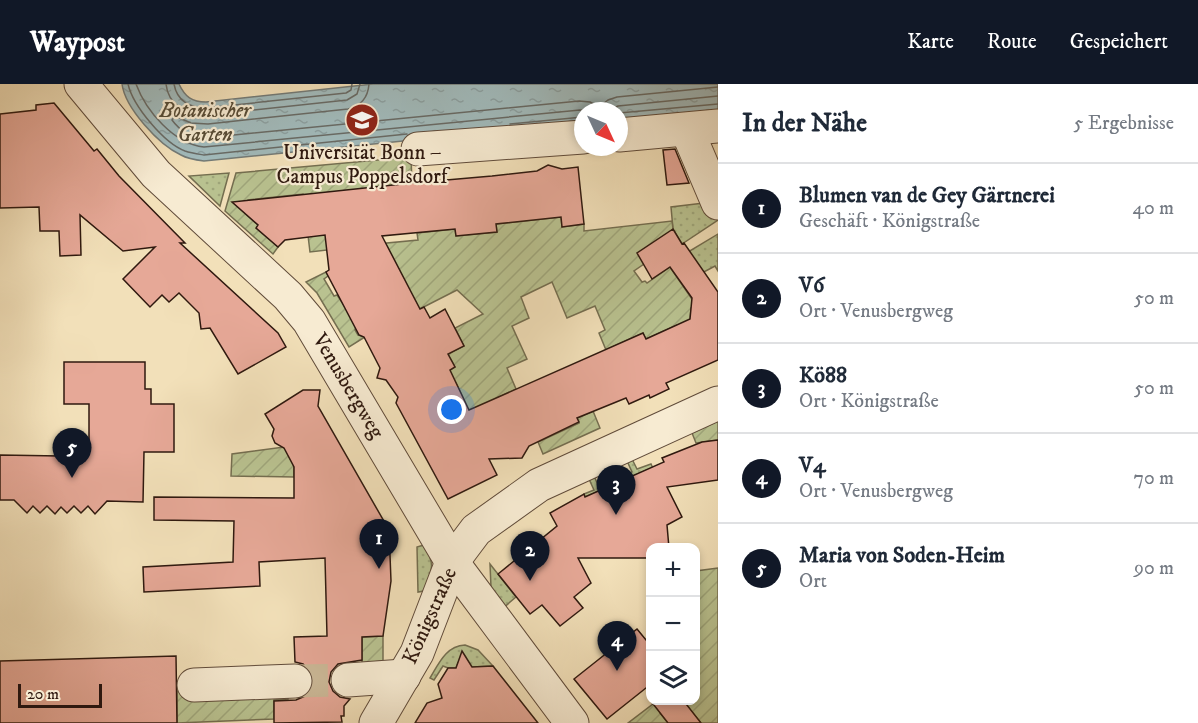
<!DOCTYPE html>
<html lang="de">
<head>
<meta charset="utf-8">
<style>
  :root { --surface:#fff; --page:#f2f2f3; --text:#1f2937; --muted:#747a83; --line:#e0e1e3; --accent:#111827 }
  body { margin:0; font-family:"IM FELL DW Pica",serif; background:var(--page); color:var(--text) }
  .controls { position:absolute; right:18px; bottom:18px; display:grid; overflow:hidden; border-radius:12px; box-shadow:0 3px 9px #0003 }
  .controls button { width:54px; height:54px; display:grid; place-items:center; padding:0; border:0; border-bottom:2px solid var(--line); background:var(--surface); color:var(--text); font:30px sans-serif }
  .compass { position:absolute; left:574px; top:18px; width:54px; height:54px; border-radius:50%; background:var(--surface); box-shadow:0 3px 9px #0003; rotate:134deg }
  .scale { position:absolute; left:18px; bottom:15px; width:84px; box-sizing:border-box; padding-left:6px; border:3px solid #2f190f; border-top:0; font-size:16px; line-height:21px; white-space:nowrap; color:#2f190f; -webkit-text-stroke:4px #f7ebd2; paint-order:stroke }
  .you { position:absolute; left:452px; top:326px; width:21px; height:21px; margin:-15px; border:4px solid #fff; border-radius:50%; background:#1a73e8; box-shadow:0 0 0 9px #1a73e833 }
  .badge { display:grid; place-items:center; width:39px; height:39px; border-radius:50%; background:var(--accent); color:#fff; font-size:20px; font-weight:700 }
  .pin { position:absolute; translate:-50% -50px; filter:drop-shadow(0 2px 3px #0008) }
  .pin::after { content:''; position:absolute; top:32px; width:21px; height:18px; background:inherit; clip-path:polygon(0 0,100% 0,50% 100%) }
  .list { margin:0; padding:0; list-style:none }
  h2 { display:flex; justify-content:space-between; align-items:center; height:78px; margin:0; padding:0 24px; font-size:26px }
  h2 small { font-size:20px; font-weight:400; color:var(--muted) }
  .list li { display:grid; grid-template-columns:39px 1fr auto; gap:18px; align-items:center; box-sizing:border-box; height:90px; padding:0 24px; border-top:2px solid var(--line) }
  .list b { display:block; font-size:22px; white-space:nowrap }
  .list p { margin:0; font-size:20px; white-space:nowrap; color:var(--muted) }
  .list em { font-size:20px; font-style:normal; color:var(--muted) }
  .icon { flex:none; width:33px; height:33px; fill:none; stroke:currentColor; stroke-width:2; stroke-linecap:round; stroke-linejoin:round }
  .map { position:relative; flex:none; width:718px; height:639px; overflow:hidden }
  header { display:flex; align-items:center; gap:36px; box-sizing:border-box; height:84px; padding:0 30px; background:var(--accent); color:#fff }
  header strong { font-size:28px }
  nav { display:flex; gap:33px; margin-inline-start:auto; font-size:21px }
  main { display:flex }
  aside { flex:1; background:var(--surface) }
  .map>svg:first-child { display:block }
  .grass { fill:url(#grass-dots); stroke:#746e50; stroke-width:1.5 }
  .garden { fill:url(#garden-furrows); stroke:#746e50; stroke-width:1.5 }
  .water { fill:url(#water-ripples); stroke:#737a76; stroke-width:1.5 }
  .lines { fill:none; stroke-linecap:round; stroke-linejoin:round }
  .shore { stroke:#686a65; stroke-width:1.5 }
  .building { fill:#e6a897; stroke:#2f190f; stroke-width:1.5 }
  .minor-tunnel { stroke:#cbb897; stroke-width:33; stroke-dasharray:33 16; stroke-linecap:butt }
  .minor-casing { stroke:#604b3a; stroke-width:35 }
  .minor { stroke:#f7ebd2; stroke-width:33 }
  .labels { text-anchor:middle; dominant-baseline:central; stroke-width:4.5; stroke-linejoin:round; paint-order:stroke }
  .park-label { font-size:21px; font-style:italic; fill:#584c36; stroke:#f7ebd2 }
  .poi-label { font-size:21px; fill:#2f190f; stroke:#f7ebd2 }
  .street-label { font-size:21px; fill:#2f190f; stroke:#f7ebd2 }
</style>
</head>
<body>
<header>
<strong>Waypost</strong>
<nav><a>Karte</a><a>Route</a><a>Gespeichert</a></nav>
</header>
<main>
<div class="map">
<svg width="718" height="639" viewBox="0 0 718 639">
  <defs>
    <pattern id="grass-dots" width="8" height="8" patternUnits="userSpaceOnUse" patternTransform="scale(1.5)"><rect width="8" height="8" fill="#b9c290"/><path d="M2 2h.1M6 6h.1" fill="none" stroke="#9fa67b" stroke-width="1.8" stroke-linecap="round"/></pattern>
    <pattern id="garden-furrows" width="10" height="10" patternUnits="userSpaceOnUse" patternTransform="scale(1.5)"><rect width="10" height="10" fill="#b9c290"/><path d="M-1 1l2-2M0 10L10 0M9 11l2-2" fill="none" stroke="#9fa67b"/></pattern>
    <pattern id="water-ripples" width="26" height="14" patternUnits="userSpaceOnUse" patternTransform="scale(1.5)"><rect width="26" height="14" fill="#a1babb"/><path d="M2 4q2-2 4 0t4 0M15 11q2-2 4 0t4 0" fill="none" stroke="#8b9fa0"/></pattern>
  </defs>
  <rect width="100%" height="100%" fill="#f2e0b9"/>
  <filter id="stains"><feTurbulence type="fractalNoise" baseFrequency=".00333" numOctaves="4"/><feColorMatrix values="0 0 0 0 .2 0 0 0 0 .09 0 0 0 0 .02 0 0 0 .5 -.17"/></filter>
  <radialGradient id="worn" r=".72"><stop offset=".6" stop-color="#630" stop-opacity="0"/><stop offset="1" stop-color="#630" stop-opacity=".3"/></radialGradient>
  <g class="grass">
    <path d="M229,89L220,122L189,92Z"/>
    <path d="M704,119L718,126V136L682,160L673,145L671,123Z"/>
    <path d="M718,150V187L715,182L702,189L688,168Z"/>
    <path d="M632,375L637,385L651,380L659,398L647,386L585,413L584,410L594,406L589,395L594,392L599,403L612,397L608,386L614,384L619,394L632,388L627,377Z"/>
    <path d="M424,461C436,481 432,486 424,507L418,508L417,463Z"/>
    <path d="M490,480L516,513L502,525L491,503Z"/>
    <path d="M465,561L478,566L493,582L472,583L458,579L456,584H448L443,582L434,596L430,594C439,579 446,562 465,561Z"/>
  </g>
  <g class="garden">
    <path d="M411,73L412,99L388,102L370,161L310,168L303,110L248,116L244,128L258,141L257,144L278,163L273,170L225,127L236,89Z"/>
    <path d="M561,133L562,143L584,140V147L672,137L673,145L644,180L634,187L642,198L645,197L647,199L670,183L696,221L691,224L690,235L683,244L677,241L646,255L643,249L606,266L599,249L605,246L595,222L567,234L552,198L521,213L529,234L512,242L527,275L507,284L516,305L497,314L466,351L463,314L456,299L441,291L455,283L448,270L464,262L455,244L483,230L457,206L410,230L377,160L418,156L417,149L455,145L456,152L497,148L496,140Z"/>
    <path d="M326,188L328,192L324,195L334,212L337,211L357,240L355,246L358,251L365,253L349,263L317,209L306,198Z"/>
    <path d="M593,327L600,344L543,370L538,358L579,339L577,334Z"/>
    <path d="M718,337V356L696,359L692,349Z"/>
    <path d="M284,363L294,380V393L231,392L232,370Z"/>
    <path d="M718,484V639H701L683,617L696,616V487Z"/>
    <path d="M383,552V577L362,579V553Z"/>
    <path d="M287,605L288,615L274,616V635L177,639V607Z"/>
    <path d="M657,617L668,624L660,629L668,639H628Z"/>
  </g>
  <path class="water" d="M122,0H179C185,13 192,18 206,18L373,0H718V26L619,35V27H583V39L204,77C196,76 188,75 181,71C159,61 125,24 122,0Z"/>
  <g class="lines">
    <g class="shore">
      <path d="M128,0C133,22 164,59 185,67C191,69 198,70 204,71L407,50"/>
      <path d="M136,0C146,27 174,60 204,63L580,26L588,27"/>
      <path d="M166,0C168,21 187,31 206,31L347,16L357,10L360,0"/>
      <path d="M174,0C177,17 190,24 206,24L346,9L351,6L352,0"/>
      <path d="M369,0C368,13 361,22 348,25L208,40L191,39L175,32L172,36C180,47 191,53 204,54L579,17L590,18L599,23L608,16L617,13L718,3"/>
      <path d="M609,27L618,22L718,12"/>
      <path d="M619,29L718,20"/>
      <path d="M510,40L583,33"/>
    </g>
  </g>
  <g class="building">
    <path d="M54,19L94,67L97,65L119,92L185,159H180L278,249L286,263L238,290L210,244L201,245L199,229L179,209L169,218L162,211L150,223L123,195L155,163L123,167L80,131L81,171L60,172L59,147H40L39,123L0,124V30L36,26V21Z"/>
    <path d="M675,65L689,99L667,101L663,66Z"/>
    <path d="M548,81L562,85L578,83L584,140L562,143L561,133L496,140L497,148L456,152L455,145L382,152L420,225L424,223L430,234L445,225L464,262L448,270L455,283L450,286L469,326L643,249L646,255L690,235L692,214L670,183L652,195L637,169L673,145L682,160L684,159L718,208V276L666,299L669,305L650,314L649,311L629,320L626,314L577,334L579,338L529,362L522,374L489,375L497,391L448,415L396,319L398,313L386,296L377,294L380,284L364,253L359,251L326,188L329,186L325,151L285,156L278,163L256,144L258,141L232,118L412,99L492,92L537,87Z"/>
    <path d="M64,278H145V305H151V320H174V368H144L143,418L107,417L95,430L88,422L81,429L74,422L67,429L61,423L55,430L47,422L40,429L33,422L27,429L14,416H0V371L60,372V367H89V320H64Z"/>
    <path d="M303,306H320L318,322L389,446L391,497L383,552L362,553V576L338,580L331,588L329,598L333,607L340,613L350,615L344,622V632H341L342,638L274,639V617L296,616L305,612L312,605L314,596L310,587L303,580L295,578L294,553L327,552L325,474L259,478L260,502L144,508L143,483L233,478L234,437L154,436V413L294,414V383L284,364L275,359L272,352L274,345L265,330Z"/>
    <path d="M718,356V396L667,403L682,433L667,441L669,464H651V474H578L591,499L574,513L583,524L560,542L542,521L530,530L498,490L557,442L550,429L584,410L585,413L664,378L662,374L702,358Z"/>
    <path d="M637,545L651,562V600L607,635L574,595Z"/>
    <path d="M462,567L472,583L493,582L538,639H415L427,619L442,614L438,600L448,584H456Z"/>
    <path d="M176,572L177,639H0V577Z"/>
    <path d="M650,616H683L701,639H668Z"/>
  </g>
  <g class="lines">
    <path class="minor-tunnel" d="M295,597L348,596"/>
    <g class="minor-casing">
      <g id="minor">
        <path d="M81,0L156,90L288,212L309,237L452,478L572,639"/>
        <path d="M687,46L718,119"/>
        <path d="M619,51L718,42"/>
        <path d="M418,65L583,53"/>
        <path d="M348,596L404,592"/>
        <path d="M194,601L295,597"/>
        <path d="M376,639L417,569L452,478L476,446L539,401L718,319"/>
      </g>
    </g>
    <use href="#minor" class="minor"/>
  </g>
  <defs>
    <g id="university-disc" transform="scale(1.725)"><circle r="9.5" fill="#8f2418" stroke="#f7ebd2"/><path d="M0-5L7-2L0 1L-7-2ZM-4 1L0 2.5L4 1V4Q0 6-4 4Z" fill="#fff"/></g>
  </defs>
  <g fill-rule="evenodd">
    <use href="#university-disc" x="362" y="36"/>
  </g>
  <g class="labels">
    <g class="park-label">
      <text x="205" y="27">Botanischer<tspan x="205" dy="24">Garten</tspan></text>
    </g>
    <g class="poi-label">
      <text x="362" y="69">Universität Bonn –<tspan x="362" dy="24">Campus Poppelsdorf</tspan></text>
    </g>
    <g class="street-label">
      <text transform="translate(348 302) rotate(59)">Venusbergweg</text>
      <text transform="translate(430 532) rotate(-66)">Königstraße</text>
    </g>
  </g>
  <rect width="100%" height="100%" filter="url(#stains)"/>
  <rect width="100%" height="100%" fill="url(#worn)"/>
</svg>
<div class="controls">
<button>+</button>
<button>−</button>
<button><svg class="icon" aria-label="layers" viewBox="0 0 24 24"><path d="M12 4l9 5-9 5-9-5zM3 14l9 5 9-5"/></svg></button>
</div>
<svg class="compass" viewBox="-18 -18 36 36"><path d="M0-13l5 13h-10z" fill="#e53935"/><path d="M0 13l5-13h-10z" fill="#747a83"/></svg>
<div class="scale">20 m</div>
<div class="you"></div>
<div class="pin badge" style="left:379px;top:485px">1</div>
<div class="pin badge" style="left:530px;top:497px">2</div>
<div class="pin badge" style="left:616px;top:431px">3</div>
<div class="pin badge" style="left:617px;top:587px">4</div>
<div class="pin badge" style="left:72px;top:394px">5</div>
</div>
<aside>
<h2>In der Nähe<small>5 Ergebnisse</small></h2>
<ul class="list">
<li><span class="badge">1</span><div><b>Blumen van de Gey Gärtnerei</b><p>Geschäft · Königstraße</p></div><em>40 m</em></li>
<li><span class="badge">2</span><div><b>V6</b><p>Ort · Venusbergweg</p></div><em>50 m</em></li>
<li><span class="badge">3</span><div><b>Kö88</b><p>Ort · Königstraße</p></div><em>50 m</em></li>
<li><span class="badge">4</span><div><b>V4</b><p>Ort · Venusbergweg</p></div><em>70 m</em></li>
<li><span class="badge">5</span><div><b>Maria von Soden-Heim</b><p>Ort</p></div><em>90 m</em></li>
</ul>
</aside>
</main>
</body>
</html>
